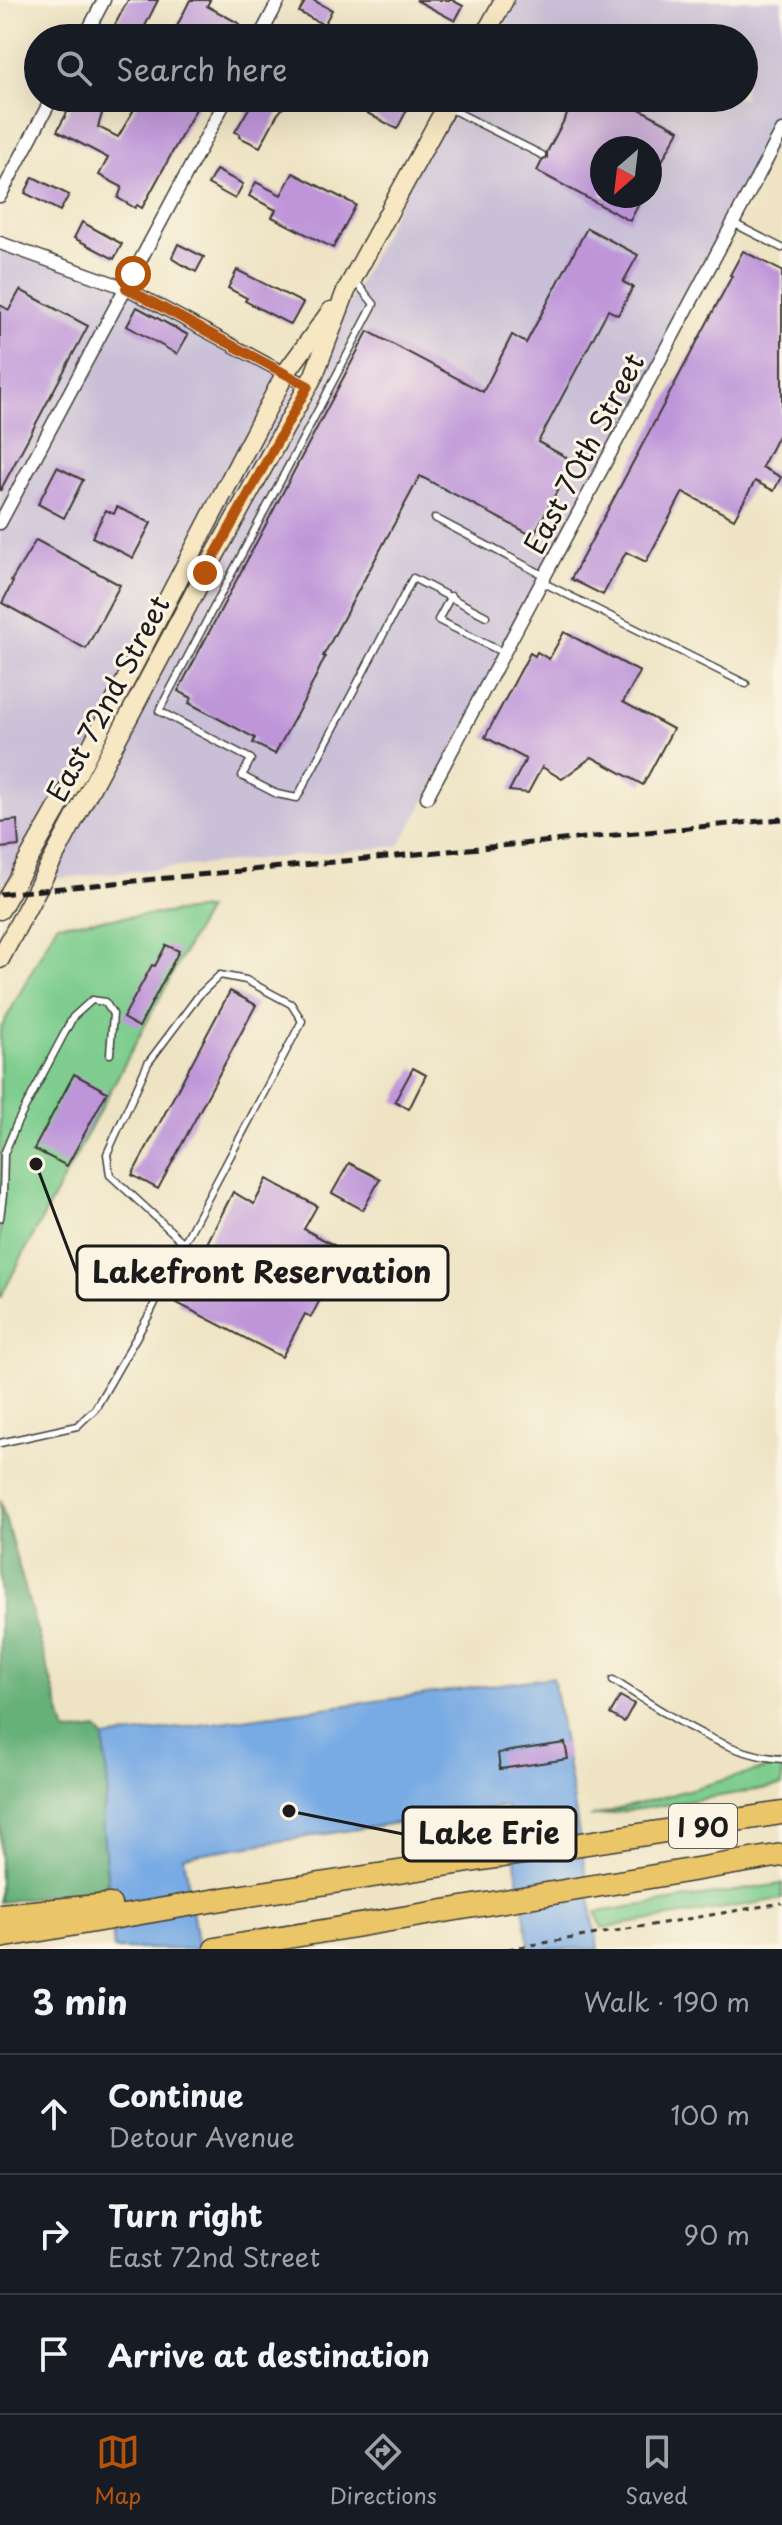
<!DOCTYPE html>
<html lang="en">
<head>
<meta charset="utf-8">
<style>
  :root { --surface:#171b24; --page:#242831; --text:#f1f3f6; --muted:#9ea1a6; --line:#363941; --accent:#b45309 }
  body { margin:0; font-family:"Playpen Sans",sans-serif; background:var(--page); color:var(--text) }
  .compass { position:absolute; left:590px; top:136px; width:72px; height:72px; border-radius:50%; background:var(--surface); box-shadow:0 8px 32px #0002; rotate:208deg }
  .stop { position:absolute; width:24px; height:24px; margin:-18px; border:6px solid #b45309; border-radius:50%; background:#fff }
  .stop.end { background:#b45309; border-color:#fff; box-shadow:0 2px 8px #0008 }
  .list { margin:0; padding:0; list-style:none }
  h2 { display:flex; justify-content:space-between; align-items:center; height:104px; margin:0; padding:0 32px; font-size:34px }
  h2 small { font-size:26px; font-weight:400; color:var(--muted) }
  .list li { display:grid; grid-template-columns:52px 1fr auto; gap:24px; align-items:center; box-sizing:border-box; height:120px; padding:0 32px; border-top:2px solid var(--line) }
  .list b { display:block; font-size:30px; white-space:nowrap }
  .list p { margin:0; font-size:26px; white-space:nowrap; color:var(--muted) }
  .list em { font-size:26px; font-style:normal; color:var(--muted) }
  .icon { flex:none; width:44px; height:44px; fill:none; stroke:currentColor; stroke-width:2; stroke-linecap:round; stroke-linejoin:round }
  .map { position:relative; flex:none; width:782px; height:1949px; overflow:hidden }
  .search { position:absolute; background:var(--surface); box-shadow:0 8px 32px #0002; left:24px; right:24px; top:24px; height:88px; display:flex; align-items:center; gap:20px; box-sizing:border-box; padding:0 28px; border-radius:44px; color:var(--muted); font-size:30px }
  .sheet { height:464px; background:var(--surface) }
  nav { display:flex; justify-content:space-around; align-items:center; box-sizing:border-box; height:112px; border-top:2px solid var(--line); background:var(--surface); font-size:22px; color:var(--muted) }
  nav a { display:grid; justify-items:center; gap:4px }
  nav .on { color:var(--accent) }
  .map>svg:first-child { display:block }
  .industrial { fill:#c9bfd7; fill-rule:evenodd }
  .green { fill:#7ecd8e; stroke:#4d7455; stroke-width:2 }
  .forest { fill:#66b079; stroke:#41664a; stroke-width:2 }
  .water { fill:#78aae4; stroke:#4a6380; stroke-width:2 }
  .building { fill:#be95d9 }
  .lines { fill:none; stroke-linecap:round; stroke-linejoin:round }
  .service-casing { stroke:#3c3a35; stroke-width:9 }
  .minor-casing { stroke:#3c3a35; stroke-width:15 }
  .secondary-casing { stroke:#3c3a35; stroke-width:21 }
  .motorway-casing { stroke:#3c3a35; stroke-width:25 }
  .path { stroke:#3c3a35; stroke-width:3; stroke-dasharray:6 6; stroke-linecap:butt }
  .service { stroke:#fff; stroke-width:6 }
  .minor { stroke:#fff; stroke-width:12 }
  .secondary { stroke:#f7e8c3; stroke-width:18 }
  .motorway { stroke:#ebc669; stroke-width:22 }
  .rail { stroke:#1c1c1c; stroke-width:5; stroke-dasharray:12 6; stroke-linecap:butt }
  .route { stroke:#b45309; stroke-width:10 }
  .labels { text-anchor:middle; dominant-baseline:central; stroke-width:6; stroke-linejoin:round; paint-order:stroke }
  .shield { fill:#fcf5e5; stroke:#5f5d58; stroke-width:2 }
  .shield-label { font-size:26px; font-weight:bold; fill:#1c1c1c }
  .street-label { font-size:28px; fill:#1c1c1c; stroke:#fcf5e5 }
  .leader { fill:none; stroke:#1c1c1c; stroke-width:3 }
  .callout-dot { fill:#1c1c1c; stroke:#fcf5e5; stroke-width:3 }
  .callout { fill:#fcf5e5; stroke:#1c1c1c; stroke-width:3 }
  .callout-label { font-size:30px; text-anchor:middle; font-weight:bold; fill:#1c1c1c }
</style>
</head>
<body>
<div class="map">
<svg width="782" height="1949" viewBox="0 0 782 1949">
  <rect width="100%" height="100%" fill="#fcf5e5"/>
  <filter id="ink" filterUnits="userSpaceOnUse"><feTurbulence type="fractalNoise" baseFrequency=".0125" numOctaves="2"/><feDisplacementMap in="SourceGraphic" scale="16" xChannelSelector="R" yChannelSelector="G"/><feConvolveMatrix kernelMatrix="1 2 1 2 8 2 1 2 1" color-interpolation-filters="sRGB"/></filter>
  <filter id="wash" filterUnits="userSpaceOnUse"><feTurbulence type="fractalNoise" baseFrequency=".006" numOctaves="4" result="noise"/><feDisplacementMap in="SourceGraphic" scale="32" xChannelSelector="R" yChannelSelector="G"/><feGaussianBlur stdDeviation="1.8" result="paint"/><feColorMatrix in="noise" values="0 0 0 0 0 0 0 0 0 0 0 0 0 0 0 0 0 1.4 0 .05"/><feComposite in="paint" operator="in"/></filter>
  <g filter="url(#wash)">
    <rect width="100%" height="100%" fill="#eee3c3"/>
    <path class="industrial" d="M504,0H782V131L427,797L399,846L0,884V243L126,288L308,386L451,98H744V38H483ZM602,148H650V196H602Z"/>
    <g class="green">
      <path d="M207,909L0,1298V1030L57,924Z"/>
      <path d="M782,1764V1786L590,1817Z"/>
      <path d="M782,1884V1899L602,1928L596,1912Z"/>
    </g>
    <path class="forest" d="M0,1500L66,1733L97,1729L104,1738L108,1791L102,1819L108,1887L0,1902Z"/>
    <path class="water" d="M553,1677L598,1949H530L506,1806L184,1856L198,1949H114L102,1819L108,1791L104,1738Z"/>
    <g id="blocks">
      <g class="building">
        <path d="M128,0H158L145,26L168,38H118L110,34Z"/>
        <path d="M190,0H210L207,6L240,24L232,38H171Z"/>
        <path d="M306,0H313L332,10L324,25L299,12Z"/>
        <path d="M416,0H452L463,6L455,21Z"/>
        <path d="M75,98H88L104,107L98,127L118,137L141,98H202L142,208L137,205L135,208L118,198L122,187L99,175L108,158L57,131Z"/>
        <path d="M255,98H291L277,115L260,147L239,137L240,134L235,132Z"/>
        <path d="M339,98H389L408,108L397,129Z"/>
        <path d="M576,98H619L679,130L650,183V148H602V196H643L630,221L537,171L542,161L547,158V152Z"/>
        <path d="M216,170L243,184L235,199L208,184Z"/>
        <path d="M293,173L356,205L333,248L272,217L276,210L249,196L256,182L281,195Z"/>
        <path d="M33,177L69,195L60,211L25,193Z"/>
        <path d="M82,222L122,244L114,259L74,238Z"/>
        <path d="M587,228L638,255L623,282L633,287L618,315L608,310L538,442L573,461L533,536L420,476L323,656L325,657L306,697L275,754L253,743L255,738L189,703L192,698L178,691L368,331L483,392L512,335L526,343Z"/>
        <path d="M178,244L204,257L196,272L174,260L172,257Z"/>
        <path d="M743,251L782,271V428L762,467L781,477L774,491L755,481L734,519L683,492L646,562L626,552L603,595L571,579L732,276L730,275Z"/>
        <path d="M237,270L303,303L291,325L245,301L247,298L228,288Z"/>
        <path d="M20,290L88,326L0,491V305L9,310Z"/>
        <path d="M137,307L188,335L177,354L127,326Z"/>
        <path d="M57,467L83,480L64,518L38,504Z"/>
        <path d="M117,507L151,523L133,558L92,537L106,510L114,514Z"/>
        <path d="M36,540L120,585L86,649L2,603L13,582L11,581Z"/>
        <path d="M564,632L640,672L623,702L673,729L643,785L592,757L562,779L542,767L528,793L509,791L526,759L485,737L530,653L535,656L537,652L549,659Z"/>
        <path d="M17,820L19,846L0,848V822Z"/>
        <path d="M166,945L179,951L139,1027L123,1018L152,965L155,966Z"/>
        <path d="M230,991L256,1005L158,1189L132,1175Z"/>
        <path d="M413,1068L426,1075L409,1109L395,1101Z"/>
        <path d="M74,1074L107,1092L67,1166L34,1149Z"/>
        <path d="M349,1163L380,1179L363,1210L332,1193Z"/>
        <path d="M267,1179L317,1206L304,1229L339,1248L327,1272L333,1275L311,1317L305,1314L282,1357L177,1303L233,1192L254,1204Z"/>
        <path d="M620,1696L634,1704L624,1722L610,1714Z"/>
        <path d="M565,1743L568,1759L500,1769L498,1753Z"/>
      </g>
    </g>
  </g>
  <g filter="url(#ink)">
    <use href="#blocks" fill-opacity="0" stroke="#3c3a35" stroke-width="2"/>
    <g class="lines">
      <g class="service-casing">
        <g id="service">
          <path d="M449,108L542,155"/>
          <path d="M733,223L782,248"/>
          <path d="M355,281L374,304L159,711L251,759L242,776L277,794L297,798L413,578L486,616"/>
          <path d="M435,518L545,576"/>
          <path d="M542,582L746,684"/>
          <path d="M451,596L438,620L504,653"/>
          <path d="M0,1218L3,1195L4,1154L17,1123L73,1017L92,1000L105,1002L113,1014L110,1054"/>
          <path d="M0,1443L77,1426L95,1409L148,1317L184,1243L302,1021L291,1004L246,980L220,975L199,995L148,1063L107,1154L110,1175L184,1243"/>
          <path d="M613,1680C662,1711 723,1755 782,1759"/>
        </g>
      </g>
      <g class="minor-casing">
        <g id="minor">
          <path d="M84,38L104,0"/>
          <path d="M259,38L279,0"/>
          <path d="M0,196L52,98"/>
          <path d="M0,243L126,288L308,386"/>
          <path d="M0,523L227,98"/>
          <path d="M427,797L782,131"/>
        </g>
      </g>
      <g class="secondary-casing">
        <g id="secondary">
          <path d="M483,38L504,0"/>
          <path d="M0,910L78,772L285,374L331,311"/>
          <path d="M0,959L205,573L314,375L346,291L451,98"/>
        </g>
      </g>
      <g class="motorway-casing">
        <g id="motorway">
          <path d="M0,1915L110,1905"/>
          <path d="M0,1937L223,1899L782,1813"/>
          <path d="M215,1949L782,1855"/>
        </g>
      </g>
      <path class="path" d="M508,1949L782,1903"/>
      <use href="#service" class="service"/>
      <use href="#minor" class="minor"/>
      <use href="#secondary" class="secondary"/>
      <use href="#motorway" class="motorway"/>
      <path class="rail" d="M0,894L782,819"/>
    </g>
  </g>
  <g class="lines" filter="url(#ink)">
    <path class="route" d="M133,274L126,288L308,386L205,573"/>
  </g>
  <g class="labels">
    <rect class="shield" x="669" y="1804" width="68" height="44" rx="6"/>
    <g class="shield-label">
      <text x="703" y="1826">I 90</text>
    </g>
    <g class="street-label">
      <text transform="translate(583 453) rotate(-62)">East 70th Street</text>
      <text transform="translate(107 698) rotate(-62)">East 72nd Street</text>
    </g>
  </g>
  <path class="leader" d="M36 1164L77 1273M289 1811L403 1834"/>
  <g class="callout-dot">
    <circle cx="36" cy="1164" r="8"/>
    <circle cx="289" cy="1811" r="8"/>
  </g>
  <g class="callout">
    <rect x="77" y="1246" width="371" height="54" rx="8"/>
    <rect x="403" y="1807" width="173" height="54" rx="8"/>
  </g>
  <g class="callout-label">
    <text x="262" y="1283">Lakefront Reservation</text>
    <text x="489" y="1844">Lake Erie</text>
  </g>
</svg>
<svg class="compass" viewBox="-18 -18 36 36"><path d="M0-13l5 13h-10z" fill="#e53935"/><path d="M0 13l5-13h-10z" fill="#9ea1a6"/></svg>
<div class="stop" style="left:133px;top:274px"></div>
<div class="stop end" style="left:205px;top:573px"></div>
<div class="search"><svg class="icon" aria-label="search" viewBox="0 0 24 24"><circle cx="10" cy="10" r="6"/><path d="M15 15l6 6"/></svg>Search here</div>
</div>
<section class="sheet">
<h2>3 min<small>Walk · 190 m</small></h2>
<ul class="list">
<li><svg class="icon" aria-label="ahead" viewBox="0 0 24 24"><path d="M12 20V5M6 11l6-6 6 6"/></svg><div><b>Continue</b><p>Detour Avenue</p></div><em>100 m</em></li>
<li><svg class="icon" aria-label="right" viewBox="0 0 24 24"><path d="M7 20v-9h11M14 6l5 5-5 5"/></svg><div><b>Turn right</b><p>East 72nd Street</p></div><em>90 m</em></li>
<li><svg class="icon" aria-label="arrive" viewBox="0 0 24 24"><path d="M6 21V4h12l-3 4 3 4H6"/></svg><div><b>Arrive at destination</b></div></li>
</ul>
</section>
<nav>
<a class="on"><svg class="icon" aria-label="map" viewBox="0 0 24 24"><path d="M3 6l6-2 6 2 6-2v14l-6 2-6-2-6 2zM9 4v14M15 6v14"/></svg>Map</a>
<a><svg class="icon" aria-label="directions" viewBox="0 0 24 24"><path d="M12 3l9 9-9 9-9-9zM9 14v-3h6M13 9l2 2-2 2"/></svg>Directions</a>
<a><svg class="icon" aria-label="saved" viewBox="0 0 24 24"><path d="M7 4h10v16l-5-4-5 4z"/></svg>Saved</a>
</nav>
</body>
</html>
